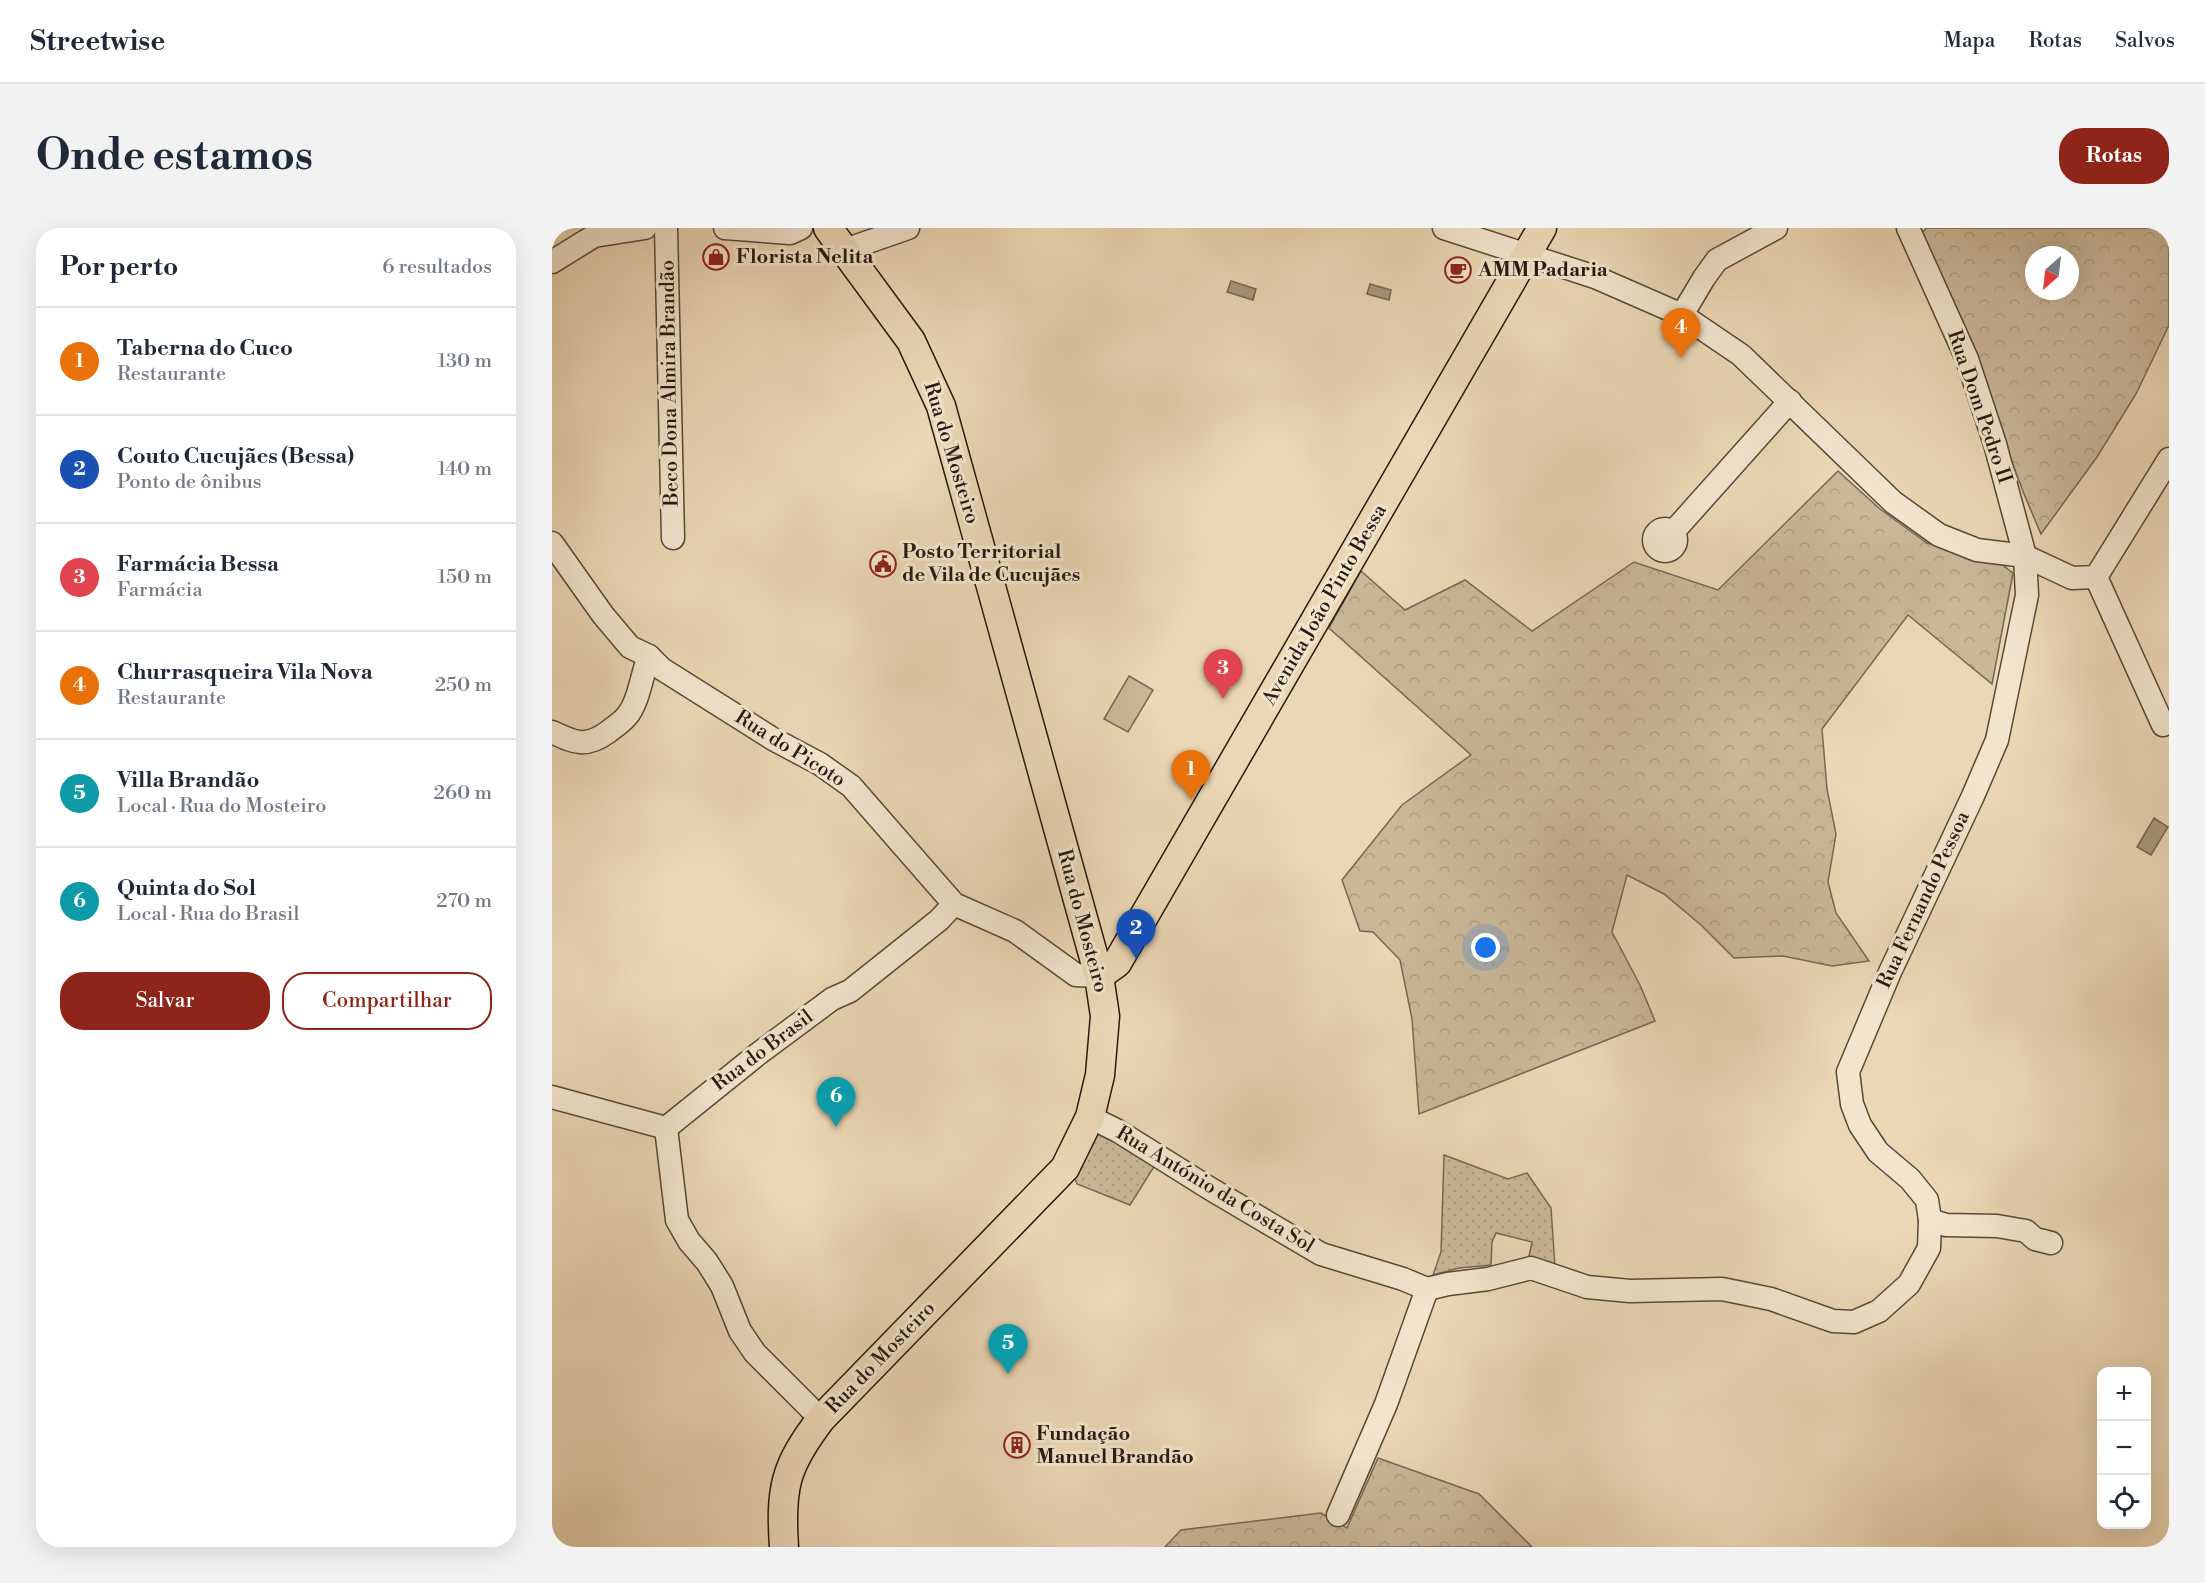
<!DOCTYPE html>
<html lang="pt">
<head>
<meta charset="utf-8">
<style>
  :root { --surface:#fff; --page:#f2f2f3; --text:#1f2937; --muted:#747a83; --line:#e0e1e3; --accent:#8f2418 }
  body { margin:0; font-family:"Libre Bodoni",serif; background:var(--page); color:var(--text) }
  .controls { position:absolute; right:18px; bottom:18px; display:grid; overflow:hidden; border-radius:12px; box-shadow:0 6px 24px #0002 }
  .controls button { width:54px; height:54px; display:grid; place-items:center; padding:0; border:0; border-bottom:2px solid var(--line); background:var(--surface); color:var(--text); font:30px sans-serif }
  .compass { position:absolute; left:1473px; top:18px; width:54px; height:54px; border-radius:50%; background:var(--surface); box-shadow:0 6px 24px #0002; rotate:208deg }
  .you { position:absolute; left:934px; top:720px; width:21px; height:21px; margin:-15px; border:4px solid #fff; border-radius:50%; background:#1a73e8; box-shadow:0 0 0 9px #1a73e833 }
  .badge { display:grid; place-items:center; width:39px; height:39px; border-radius:50%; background:var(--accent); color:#fff; font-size:20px; font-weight:700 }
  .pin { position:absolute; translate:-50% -50px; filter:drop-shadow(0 2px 3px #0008) }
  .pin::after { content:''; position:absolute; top:32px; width:21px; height:18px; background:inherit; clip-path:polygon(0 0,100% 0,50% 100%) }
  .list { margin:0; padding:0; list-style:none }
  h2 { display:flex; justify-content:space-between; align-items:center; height:78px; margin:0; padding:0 24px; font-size:26px }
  h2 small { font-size:20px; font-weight:400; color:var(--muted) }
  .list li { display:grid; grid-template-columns:39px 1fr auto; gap:18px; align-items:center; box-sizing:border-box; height:108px; padding:0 24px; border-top:2px solid var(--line) }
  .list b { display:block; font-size:22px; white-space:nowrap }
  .list p { margin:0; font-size:20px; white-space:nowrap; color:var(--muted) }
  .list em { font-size:20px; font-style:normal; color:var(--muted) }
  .actions { display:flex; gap:12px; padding:18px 24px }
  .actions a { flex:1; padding:14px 0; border:2px solid var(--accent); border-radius:24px; text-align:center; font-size:21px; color:var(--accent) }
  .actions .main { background:var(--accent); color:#fff }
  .icon { flex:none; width:33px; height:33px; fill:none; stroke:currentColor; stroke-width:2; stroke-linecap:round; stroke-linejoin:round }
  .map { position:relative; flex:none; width:1617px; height:1319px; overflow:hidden; border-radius:24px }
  header { display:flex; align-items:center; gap:36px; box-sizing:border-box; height:84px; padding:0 30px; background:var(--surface); border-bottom:2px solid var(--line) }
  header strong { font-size:28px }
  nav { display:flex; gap:33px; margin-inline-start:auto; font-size:21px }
  .intro { display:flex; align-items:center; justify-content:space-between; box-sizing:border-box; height:144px; padding:0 36px }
  h1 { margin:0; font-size:42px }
  .button { padding:15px 27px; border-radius:24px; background:var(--accent); color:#fff; font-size:21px; font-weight:700 }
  main { display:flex; gap:36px; padding:0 36px }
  aside { flex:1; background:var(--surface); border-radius:24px; box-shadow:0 6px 24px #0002 }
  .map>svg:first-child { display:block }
  .grass { fill:url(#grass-dots); stroke:#786854; stroke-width:1.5 }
  .forest { fill:url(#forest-crowns); stroke:#786854; stroke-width:1.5; fill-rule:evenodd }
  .park { fill:#cab798; stroke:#786854; stroke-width:1.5 }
  .water { fill:#a8977d; stroke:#746552; stroke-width:1.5 }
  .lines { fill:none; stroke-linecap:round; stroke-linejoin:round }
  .minor-casing { stroke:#58493a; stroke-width:25 }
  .major-casing { stroke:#271a11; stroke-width:31 }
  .minor { stroke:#f2e5ce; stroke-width:22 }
  .major { stroke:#ebd7b4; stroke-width:28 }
  .labels { text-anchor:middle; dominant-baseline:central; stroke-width:6; stroke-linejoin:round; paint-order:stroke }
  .poi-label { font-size:20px; font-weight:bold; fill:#271a11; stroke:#f2e5ce; text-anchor:start }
  .street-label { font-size:20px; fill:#271a11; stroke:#f2e5ce }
</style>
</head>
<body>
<header>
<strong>Streetwise</strong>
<nav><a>Mapa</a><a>Rotas</a><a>Salvos</a></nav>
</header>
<div class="intro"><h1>Onde estamos</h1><a class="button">Rotas</a></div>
<main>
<aside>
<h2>Por perto<small>6 resultados</small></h2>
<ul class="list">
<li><span class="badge" style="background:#e8710a">1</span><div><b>Taberna do Cuco</b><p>Restaurante</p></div><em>130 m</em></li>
<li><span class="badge" style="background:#1a4fb4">2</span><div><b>Couto Cucujães (Bessa)</b><p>Ponto de ônibus</p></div><em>140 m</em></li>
<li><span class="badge" style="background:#e0444e">3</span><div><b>Farmácia Bessa</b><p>Farmácia</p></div><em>150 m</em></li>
<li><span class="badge" style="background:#e8710a">4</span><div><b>Churrasqueira Vila Nova</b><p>Restaurante</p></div><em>250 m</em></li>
<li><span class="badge" style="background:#0f9aa8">5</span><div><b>Villa Brandão</b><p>Local · Rua do Mosteiro</p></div><em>260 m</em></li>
<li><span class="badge" style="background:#0f9aa8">6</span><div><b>Quinta do Sol</b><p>Local · Rua do Brasil</p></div><em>270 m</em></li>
</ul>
<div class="actions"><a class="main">Salvar</a><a>Compartilhar</a></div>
</aside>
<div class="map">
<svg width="1617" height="1319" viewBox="0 0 1617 1319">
  <defs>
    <pattern id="grass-dots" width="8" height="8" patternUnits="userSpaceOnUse" patternTransform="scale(1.5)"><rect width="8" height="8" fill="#cab798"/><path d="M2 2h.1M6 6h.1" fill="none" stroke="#ae9d82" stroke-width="1.8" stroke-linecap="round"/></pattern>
    <pattern id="forest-crowns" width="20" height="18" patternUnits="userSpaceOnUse" patternTransform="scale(1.5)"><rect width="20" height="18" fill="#cab798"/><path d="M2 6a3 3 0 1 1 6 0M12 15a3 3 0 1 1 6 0" fill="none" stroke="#ae9d82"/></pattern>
  </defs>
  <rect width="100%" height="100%" fill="#ebd7b4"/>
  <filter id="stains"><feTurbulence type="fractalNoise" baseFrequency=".00333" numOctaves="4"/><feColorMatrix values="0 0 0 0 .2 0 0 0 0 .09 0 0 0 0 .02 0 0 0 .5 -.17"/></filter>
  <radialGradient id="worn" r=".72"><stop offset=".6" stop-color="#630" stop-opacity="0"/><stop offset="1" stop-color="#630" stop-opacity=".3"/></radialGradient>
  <g class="grass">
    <path d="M548,900L603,937L578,977L525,956L523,951L524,945Z"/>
    <path d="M892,927L956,951L975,945L999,980L1003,1039L976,1033L980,1014L944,1005L940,1014L939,1037L907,1040L881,1047L889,1024Z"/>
  </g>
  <g class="forest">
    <path d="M1374,0H1617V97L1584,166L1545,229L1489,306L1472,266L1427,145L1368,8ZM1482,27H1518V63H1482Z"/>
    <path d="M1286,243L1328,281L1375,315L1449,336L1461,345L1440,456L1356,387L1270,501L1275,561L1284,606L1276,654L1284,685L1317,733L1280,738L1231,728L1182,730L1149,697L1112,666L1075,647L1060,704L1088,757L1103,793L867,886L860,791L848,732L821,704L808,703L790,652L850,577L919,527L777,400L809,343L853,382L913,352L980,403L1082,334L1166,362Z"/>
    <path d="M826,1230L927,1266L980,1319H613L629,1302L769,1285L795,1300Z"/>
  </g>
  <path class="park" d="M577,448L601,462L576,504L552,491Z"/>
  <g class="water">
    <path d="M679,53L704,61L701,72L675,64Z"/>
    <path d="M818,56L839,62L837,72L815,66Z"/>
    <path d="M1602,590L1616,599L1599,627L1585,619Z"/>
  </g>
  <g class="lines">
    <g class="minor-casing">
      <g id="minor">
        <path d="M114,0L121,310"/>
        <path d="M173,0L238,5L249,0"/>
        <path d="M892,0L1043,49L1130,87L1189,127L1341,274L1387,307L1425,322L1473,328L1520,350L1544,349L1617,231"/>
        <path d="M1356,0L1415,131L1443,216L1473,328L1475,367L1445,512L1421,568L1338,744L1296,844L1300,876L1308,897L1326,924L1358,951L1375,972L1378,992"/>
        <path d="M293,22L356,0"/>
        <path d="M0,34L42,8L93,0"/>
        <path d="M1130,87L1152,50L1165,32L1224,0"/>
        <circle cx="1113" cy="312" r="11"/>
        <path d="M1122,303L1238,173"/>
        <path d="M0,315L51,387L78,419L97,428L110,441L221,511L268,536L299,558L402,676L463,703L524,747L547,748"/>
        <path d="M1544,349L1611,497"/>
        <path d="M0,504C23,515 34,520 56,504C62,499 69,495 74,489C87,475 90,445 97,428"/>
        <path d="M0,869L114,900L206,826L280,771L298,763L337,732L387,692L402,676"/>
        <path d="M538,889L566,903L657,960L769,1026L851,1051L875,1061L896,1056L936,1051L979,1040L1035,1059L1078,1063L1170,1061L1219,1071L1281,1093L1302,1094L1327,1083L1357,1056L1377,1020L1378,992L1394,997L1445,998L1474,1003L1483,1011L1499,1015"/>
        <path d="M114,900L125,992L137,1013L155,1034L170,1058L188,1103L203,1125L269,1191"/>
        <path d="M786,1287L834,1176L875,1061"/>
      </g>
    </g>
    <g class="major-casing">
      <g id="major">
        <path d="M547,748L565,735L990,0"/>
        <path d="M232,1319C228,1260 233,1238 269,1191L513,940L538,889L548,847L553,788L547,748L389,178L359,113L276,0"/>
      </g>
    </g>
    <use href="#minor" class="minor"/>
    <use href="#major" class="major"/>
  </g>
  <defs>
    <g id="shop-ring" transform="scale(1.35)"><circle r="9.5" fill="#f2e5ce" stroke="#8f2418" stroke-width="1.5"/><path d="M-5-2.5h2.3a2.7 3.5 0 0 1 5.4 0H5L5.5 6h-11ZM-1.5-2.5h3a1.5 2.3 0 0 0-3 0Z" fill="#8f2418"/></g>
    <g id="cafe-ring" transform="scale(1.35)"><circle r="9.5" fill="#f2e5ce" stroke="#8f2418" stroke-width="1.5"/><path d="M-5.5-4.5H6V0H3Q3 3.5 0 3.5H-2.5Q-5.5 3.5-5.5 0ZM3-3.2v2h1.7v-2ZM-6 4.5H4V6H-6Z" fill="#8f2418"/></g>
    <g id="civic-ring" transform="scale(1.35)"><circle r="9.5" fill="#f2e5ce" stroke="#8f2418" stroke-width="1.5"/><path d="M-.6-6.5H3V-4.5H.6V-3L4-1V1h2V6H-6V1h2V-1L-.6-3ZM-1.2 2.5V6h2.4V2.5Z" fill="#8f2418"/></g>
    <g id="building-ring" transform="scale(1.35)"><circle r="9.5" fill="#f2e5ce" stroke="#8f2418" stroke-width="1.5"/><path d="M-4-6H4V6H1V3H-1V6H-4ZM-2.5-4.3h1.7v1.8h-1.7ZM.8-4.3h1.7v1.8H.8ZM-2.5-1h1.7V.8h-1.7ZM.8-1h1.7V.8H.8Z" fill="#8f2418"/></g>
  </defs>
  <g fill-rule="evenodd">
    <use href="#shop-ring" x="164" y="29"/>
    <use href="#cafe-ring" x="906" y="42"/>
    <use href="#civic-ring" x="331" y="336"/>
    <use href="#building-ring" x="465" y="1217"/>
  </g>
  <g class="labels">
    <g class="poi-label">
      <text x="184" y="29">Florista Nelita</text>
      <text x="926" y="42">AMM Padaria</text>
      <text x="350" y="324">Posto Territorial<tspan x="350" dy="23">de Vila de Cucujães</tspan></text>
      <text x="484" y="1206">Fundação<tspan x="484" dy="23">Manuel Brandão</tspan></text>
    </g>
    <g class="street-label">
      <text transform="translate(118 155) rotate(-91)">Beco Dona Almira Brandão</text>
      <text transform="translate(1427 179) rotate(71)">Rua Dom Pedro II</text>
      <text transform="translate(399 225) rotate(73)">Rua do Mosteiro</text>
      <text transform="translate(773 377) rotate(-60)">Avenida João Pinto Bessa</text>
      <text transform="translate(238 521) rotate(32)">Rua do Picoto</text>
      <text transform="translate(1372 672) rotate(-65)">Rua Fernando Pessoa</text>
      <text transform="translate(530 693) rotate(75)">Rua do Mosteiro</text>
      <text transform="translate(211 823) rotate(-37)">Rua do Brasil</text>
      <text transform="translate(663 962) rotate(31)">Rua António da Costa Sol</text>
      <text transform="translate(329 1130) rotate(-46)">Rua do Mosteiro</text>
    </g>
  </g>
  <rect width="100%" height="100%" filter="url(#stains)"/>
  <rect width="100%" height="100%" fill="url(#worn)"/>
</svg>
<div class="controls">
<button>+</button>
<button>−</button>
<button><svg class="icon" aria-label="locate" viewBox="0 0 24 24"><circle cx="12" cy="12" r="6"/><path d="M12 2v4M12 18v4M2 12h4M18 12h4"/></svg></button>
</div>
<svg class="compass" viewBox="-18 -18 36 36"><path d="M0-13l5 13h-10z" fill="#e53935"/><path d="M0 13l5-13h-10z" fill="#747a83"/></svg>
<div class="you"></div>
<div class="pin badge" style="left:639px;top:572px;background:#e8710a">1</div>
<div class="pin badge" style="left:584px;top:731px;background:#1a4fb4">2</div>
<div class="pin badge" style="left:671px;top:471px;background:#e0444e">3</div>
<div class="pin badge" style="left:1129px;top:130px;background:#e8710a">4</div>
<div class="pin badge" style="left:456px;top:1146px;background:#0f9aa8">5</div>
<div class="pin badge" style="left:284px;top:899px;background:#0f9aa8">6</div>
</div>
</main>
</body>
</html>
